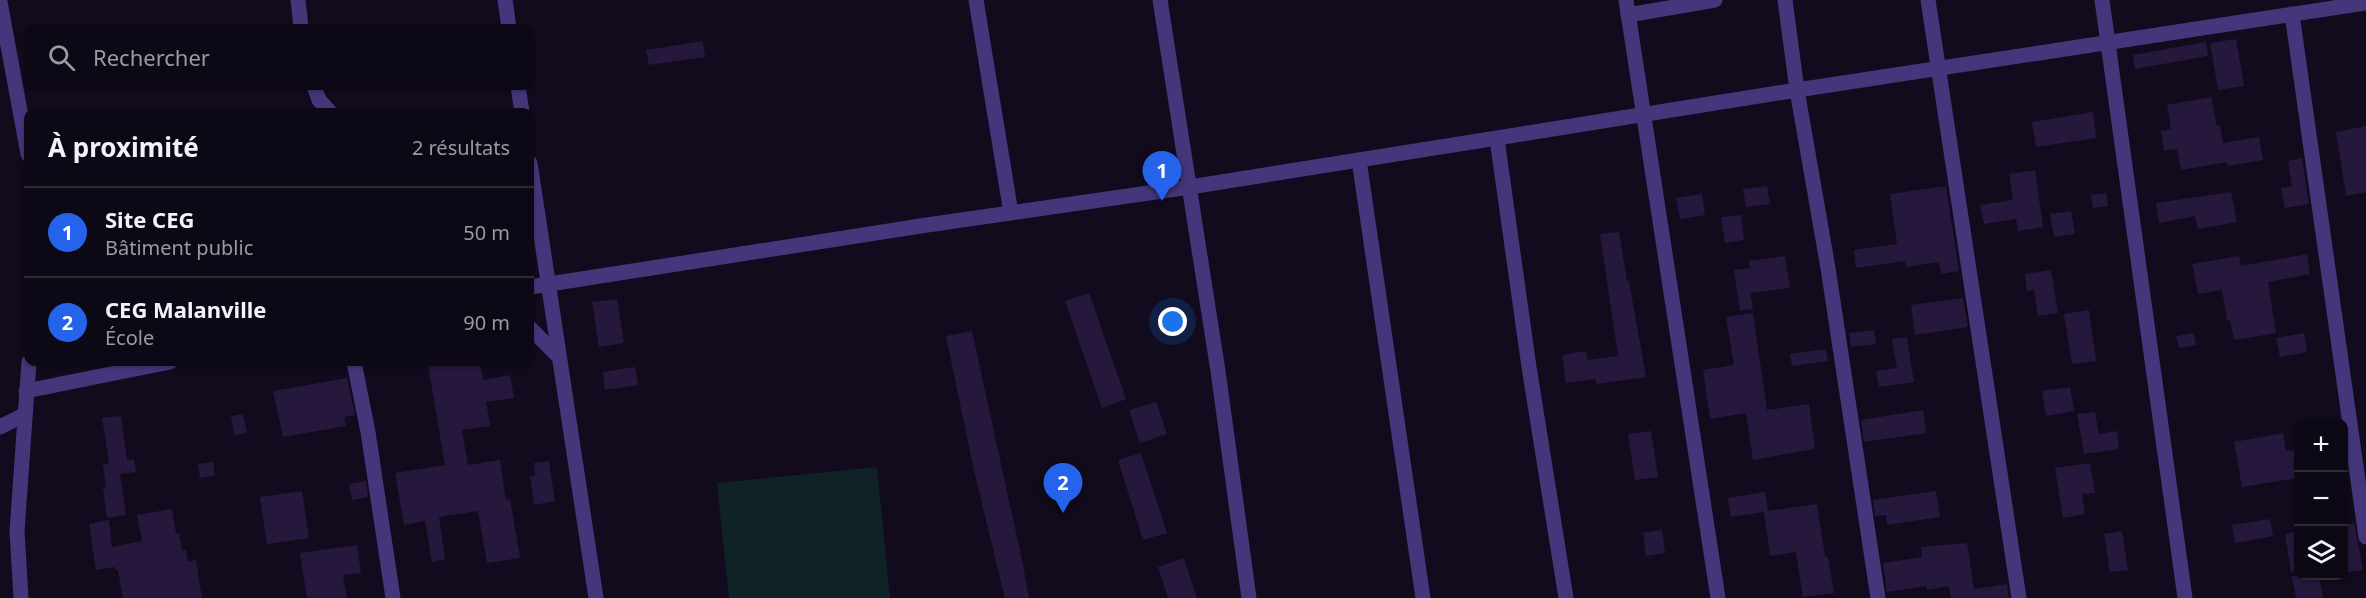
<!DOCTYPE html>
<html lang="fr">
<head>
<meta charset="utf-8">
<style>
  :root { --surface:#0d0816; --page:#16111f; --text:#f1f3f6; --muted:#9a9aa1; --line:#2d2935; --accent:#2563eb }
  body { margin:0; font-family:"Noto Sans",sans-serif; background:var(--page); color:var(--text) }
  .controls { position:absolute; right:18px; bottom:18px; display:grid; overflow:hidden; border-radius:12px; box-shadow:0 2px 4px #0004 }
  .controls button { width:54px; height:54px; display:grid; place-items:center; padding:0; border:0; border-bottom:2px solid var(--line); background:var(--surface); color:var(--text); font:30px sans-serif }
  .you { position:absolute; left:1173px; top:322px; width:21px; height:21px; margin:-15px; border:4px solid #fff; border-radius:50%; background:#1a73e8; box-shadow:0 0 0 9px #1a73e833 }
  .badge { display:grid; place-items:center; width:39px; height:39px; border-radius:50%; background:var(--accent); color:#fff; font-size:20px; font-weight:700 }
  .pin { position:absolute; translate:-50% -50px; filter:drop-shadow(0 2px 3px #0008) }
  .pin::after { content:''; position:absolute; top:32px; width:21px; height:18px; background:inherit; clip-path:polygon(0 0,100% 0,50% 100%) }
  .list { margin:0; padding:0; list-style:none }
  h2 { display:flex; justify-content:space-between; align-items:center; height:78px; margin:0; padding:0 24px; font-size:26px }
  h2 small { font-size:20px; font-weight:400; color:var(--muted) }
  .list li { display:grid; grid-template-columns:39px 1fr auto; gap:18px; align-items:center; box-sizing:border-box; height:90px; padding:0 24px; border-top:2px solid var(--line) }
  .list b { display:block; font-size:22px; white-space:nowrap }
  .list p { margin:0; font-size:20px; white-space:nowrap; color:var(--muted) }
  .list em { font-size:20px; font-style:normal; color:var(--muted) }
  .icon { flex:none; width:33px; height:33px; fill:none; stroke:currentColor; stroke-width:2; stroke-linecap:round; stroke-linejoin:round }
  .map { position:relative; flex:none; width:2366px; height:598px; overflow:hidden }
  .search { position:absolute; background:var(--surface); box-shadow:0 2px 4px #0004; left:24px; top:24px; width:510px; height:66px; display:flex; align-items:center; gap:15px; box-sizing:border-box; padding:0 21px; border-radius:12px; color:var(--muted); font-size:22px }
  .panel { position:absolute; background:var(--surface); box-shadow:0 2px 4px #0004; left:24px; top:108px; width:510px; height:258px; border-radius:12px }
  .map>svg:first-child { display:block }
  .green { fill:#0f2326 }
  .building { fill:#26183d }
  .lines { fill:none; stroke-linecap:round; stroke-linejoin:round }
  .minor { stroke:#45367c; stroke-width:15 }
</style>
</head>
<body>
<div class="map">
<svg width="2366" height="598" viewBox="0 0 2366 598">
  <rect width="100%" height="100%" fill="#110b1d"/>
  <path class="green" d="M877,467L890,598H729L717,483Z"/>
  <g class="building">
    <path d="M2236,39L2244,86L2218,90L2210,43Z"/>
    <path d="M703,41L705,57L649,65L646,50Z"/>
    <path d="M2206,42L2208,56L2135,69L2133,55Z"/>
    <path d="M2211,97L2217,126H2220L2223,143L2259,137L2263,160L2228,166L2227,162L2181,170L2177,149L2164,151L2161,131L2171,129L2167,105Z"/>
    <path d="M2093,112L2096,138L2036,147L2032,122Z"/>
    <path d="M2366,126V192L2346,196L2336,132Z"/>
    <path d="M2302,158L2309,204L2285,208L2281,188L2292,186L2288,161Z"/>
    <path d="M2035,170L2043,227L2018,231L2016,219L1984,224L1980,205L2013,200L2009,174Z"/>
    <path d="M1767,186L1770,204L1746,207L1743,189Z"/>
    <path d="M1946,186L1959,271L1941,274L1939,262L1906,267L1905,261L1856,268L1854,250L1897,244L1890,194Z"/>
    <path d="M2231,192L2237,222L2198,229L2195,216L2159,223L2156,203Z"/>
    <path d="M2106,193L2108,206L2093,208L2091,195Z"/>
    <path d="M1702,194L1705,215L1680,219L1676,198Z"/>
    <path d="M2071,211L2075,234L2054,237L2050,214Z"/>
    <path d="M1741,215L1744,240L1725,243L1721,217Z"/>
    <path d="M1619,232L1627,281H1629L1646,377L1596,384V379L1566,383L1562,355L1586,351L1588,360L1618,356L1600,234Z"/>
    <path d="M2307,254L2310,274L2268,282L2276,333L2234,340L2230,320L2227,321L2222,290L2198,294L2192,264L2239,256L2241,266Z"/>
    <path d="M1785,256L1790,288L1750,293L1753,309L1740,311L1734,270L1750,268L1749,261Z"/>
    <path d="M2051,270L2058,313L2038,316L2034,290L2027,291L2025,274Z"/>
    <path d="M1089,293L1126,399L1102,408L1065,301Z"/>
    <path d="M1963,298L1968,327L1915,335L1911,305Z"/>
    <path d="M617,299L624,343L599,347L592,302Z"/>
    <path d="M2089,310L2096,361L2072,364L2064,314Z"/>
    <path d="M1753,313L1767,410L1809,404L1815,449L1753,460L1746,413L1710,419L1703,370L1734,365L1726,317Z"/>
    <path d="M1874,330L1876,344L1851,347L1849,333Z"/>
    <path d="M972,331L1023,565L1029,598H1005L974,471L946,336Z"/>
    <path d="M2194,333L2196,345L2179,348L2176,336Z"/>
    <path d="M2304,333L2307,352L2280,357L2276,338Z"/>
    <path d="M1907,337L1914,382L1879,387L1876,371L1897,368L1892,339Z"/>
    <path d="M1826,349L1828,361L1792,366L1790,354Z"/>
    <path d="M449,362H480L483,380L510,375L514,398L486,402L490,426L462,430L468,465L500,460L506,500L510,499L520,558L487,563L478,511L439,517L445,559L432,562L425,521L404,525L395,473L445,465L428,365Z"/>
    <path d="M635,367L638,385L605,390L603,372Z"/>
    <path d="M347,378L355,415L344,417L346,426L283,437L273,391Z"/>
    <path d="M2070,387L2074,411L2046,416L2042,391Z"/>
    <path d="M1156,402L1167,434L1140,443L1129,410Z"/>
    <path d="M1923,410L1926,433L1864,442L1861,420Z"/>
    <path d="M2095,412L2099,434L2117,431L2119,449L2084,454L2077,414Z"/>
    <path d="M243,414L247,433L234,435L231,416Z"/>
    <path d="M121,416L127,460L134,459L136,472L120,474L126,515L107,518L103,488H106L103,464L109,463L102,418Z"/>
    <path d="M1651,431L1658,477L1635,480L1628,434Z"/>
    <path d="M2283,433L2286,451L2298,449V478L2242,487L2234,442Z"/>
    <path d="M1141,453L1167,533L1143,540L1118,460Z"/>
    <path d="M549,461L555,501L534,505L530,476L535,475L534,463Z"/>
    <path d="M213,462L215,475L200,478L198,464Z"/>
    <path d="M2090,463L2095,493L2082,494L2085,514L2063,518L2055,468Z"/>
    <path d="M366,481L368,497L352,500L349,484Z"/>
    <path d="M302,491L309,538L267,544L260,497Z"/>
    <path d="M1936,491L1940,517L1887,525L1886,515L1875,516L1873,500Z"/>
    <path d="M1765,492L1768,511L1817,504L1825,557H1828L1834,593L1803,597L1796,552L1770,556L1764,512L1731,517L1728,498Z"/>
    <path d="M172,509L176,534L179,533L182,550H186L188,562L196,560L202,598H123L118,570H116L115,567L96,570L89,524L109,520L112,547L142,541L137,515Z"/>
    <path d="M2270,519L2273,536L2235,543L2232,525Z"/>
    <path d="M2354,523L2363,570L2343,573V525Z"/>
    <path d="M1662,530L1665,553L1646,556L1643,533Z"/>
    <path d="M2122,531L2128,570L2110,572L2104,534Z"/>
    <path d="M2298,531V571L2291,572L2285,534Z"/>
    <path d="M1967,543L1974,589L2007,584L2009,598H1951L1949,586L1927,590V586L1887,592L1883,563L1922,557L1921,547Z"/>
    <path d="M357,545L361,573L343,575L347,598H307L300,553Z"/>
    <path d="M1184,558L1197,598H1168L1158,567Z"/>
    <path d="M2292,576H2319L2323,598H2296Z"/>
  </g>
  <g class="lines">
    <g class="minor">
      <path d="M298,0L301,28"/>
      <path d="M505,0L509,28"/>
      <path d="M976,0L1011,213"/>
      <path d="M1160,0L1218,371L1249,598"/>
      <path d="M1626,0L1718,598"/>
      <path d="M1785,0L1797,90L1828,268L1878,598"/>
      <path d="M1928,0L2019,598"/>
      <path d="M2102,0L2185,598"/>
      <path d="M0,2L28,154"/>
      <path d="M2292,14L2366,537"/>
      <path d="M1628,15L1715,0"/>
      <path d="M314,86L319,100L330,112"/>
      <path d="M518,86L522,112"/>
      <path d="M1497,139L1529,367L1566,598"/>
      <path d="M1359,160L1423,598"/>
      <path d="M530,163L596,598"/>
      <path d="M530,287L927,225L1190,187L1797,90L2366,3"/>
      <path d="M530,328L559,357"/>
      <path d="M354,362L368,432L393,598"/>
      <path d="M26,391L170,362"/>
      <path d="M0,427L24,415"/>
      <path d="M21,598L17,531L29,362"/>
    </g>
  </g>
</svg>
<div class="controls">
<button>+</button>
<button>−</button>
<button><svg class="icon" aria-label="layers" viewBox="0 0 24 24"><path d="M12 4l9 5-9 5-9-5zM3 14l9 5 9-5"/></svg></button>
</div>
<div class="you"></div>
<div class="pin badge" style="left:1162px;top:201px">1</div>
<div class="pin badge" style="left:1063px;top:513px">2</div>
<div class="search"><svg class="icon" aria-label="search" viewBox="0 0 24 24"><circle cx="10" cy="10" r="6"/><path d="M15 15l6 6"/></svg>Rechercher</div>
<section class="panel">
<h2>À proximité<small>2 résultats</small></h2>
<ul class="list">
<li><span class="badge">1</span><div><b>Site CEG</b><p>Bâtiment public</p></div><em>50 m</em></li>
<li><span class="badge">2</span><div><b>CEG Malanville</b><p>École</p></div><em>90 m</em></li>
</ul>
</section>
</div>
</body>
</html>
